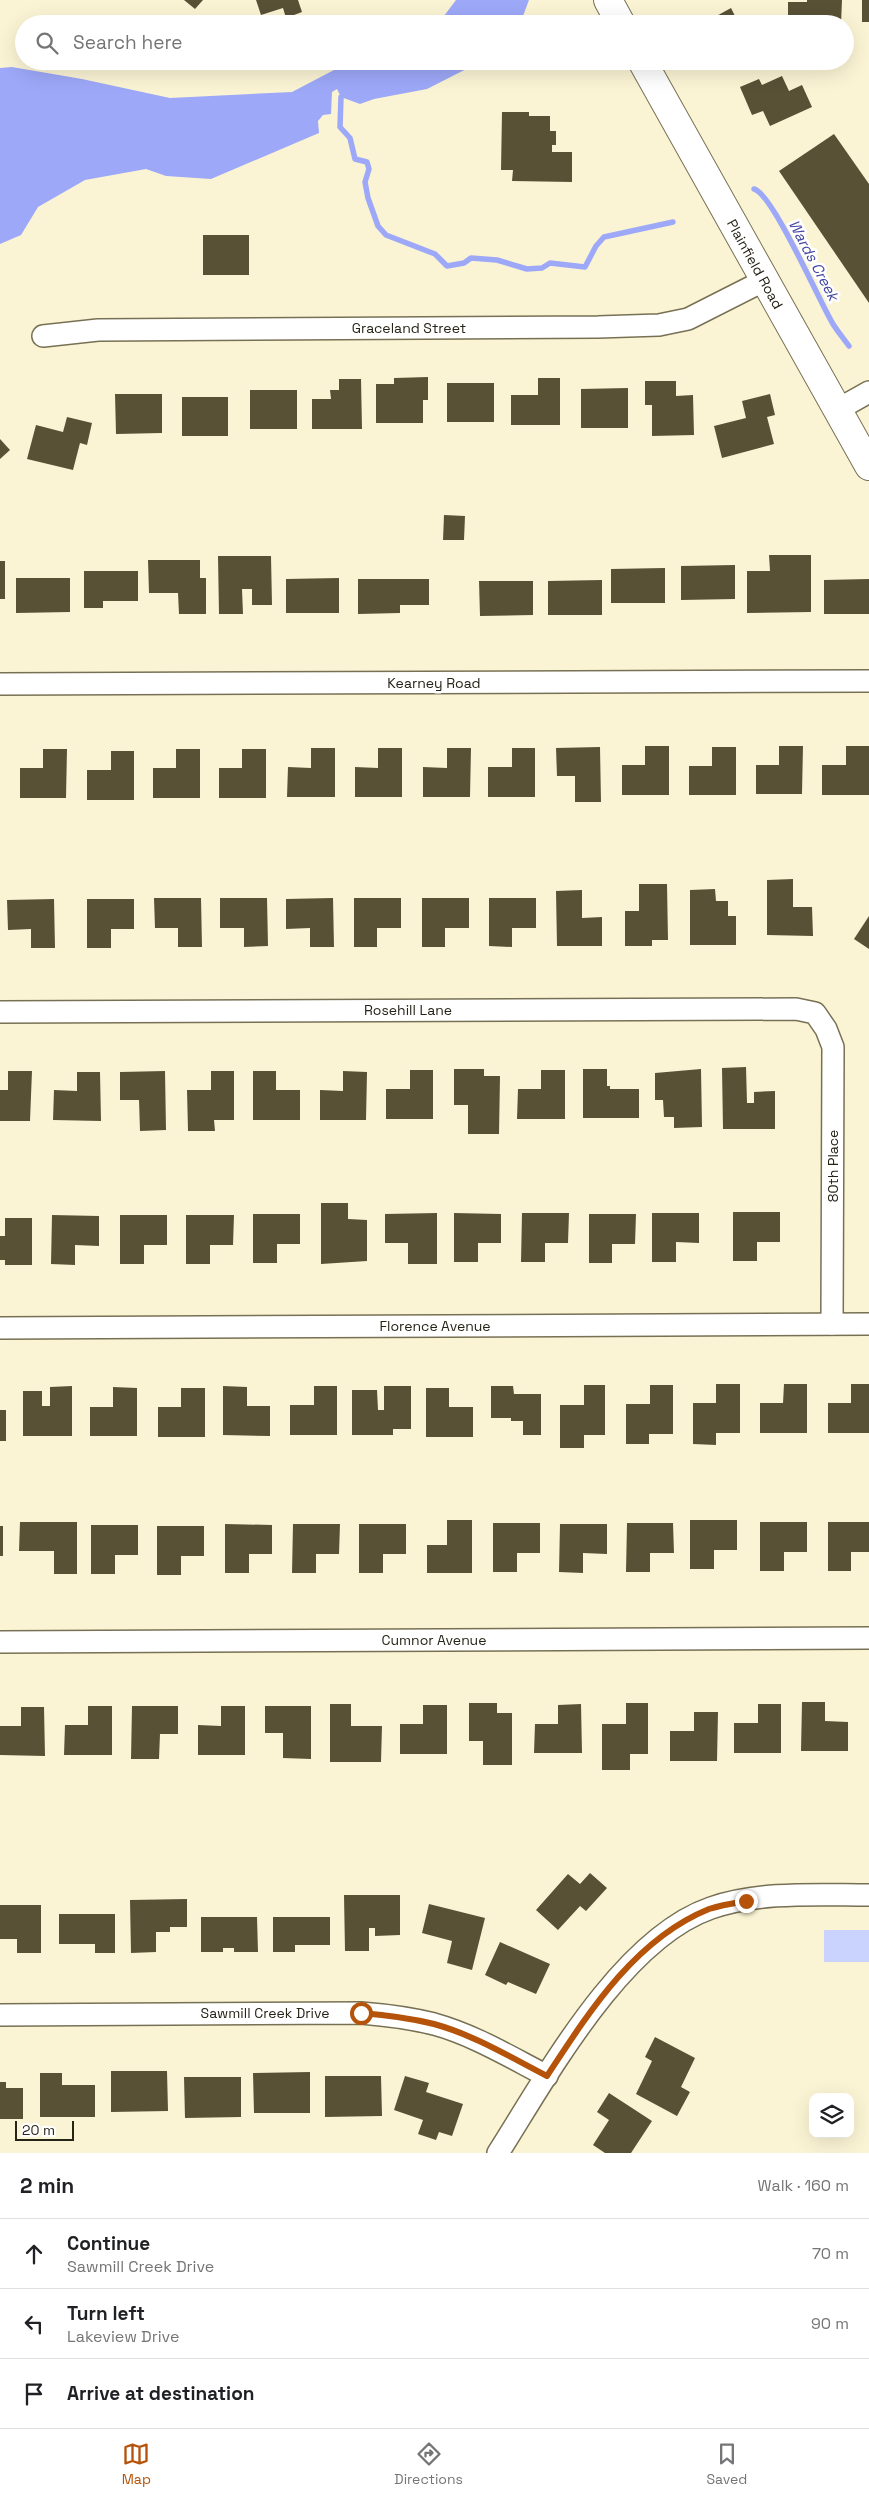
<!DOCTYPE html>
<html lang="en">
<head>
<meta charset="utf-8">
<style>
  :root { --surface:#fff; --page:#f2f2f2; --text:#202124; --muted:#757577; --line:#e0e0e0; --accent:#b45309 }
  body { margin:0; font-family:"Space Grotesk",sans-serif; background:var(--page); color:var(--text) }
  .controls { position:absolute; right:15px; bottom:15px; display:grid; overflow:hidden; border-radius:10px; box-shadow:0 5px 20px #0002 }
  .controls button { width:45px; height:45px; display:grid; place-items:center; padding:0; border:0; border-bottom:1px solid var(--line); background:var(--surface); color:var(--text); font:25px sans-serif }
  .scale { position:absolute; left:15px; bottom:12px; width:59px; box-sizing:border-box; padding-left:5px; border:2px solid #262317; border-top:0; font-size:14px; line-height:18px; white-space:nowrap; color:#262317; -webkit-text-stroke:4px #fff; paint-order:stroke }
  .stop { position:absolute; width:15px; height:15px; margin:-11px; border:4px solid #b45309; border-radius:50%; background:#fff }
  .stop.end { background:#b45309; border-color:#fff; box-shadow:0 1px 5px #0008 }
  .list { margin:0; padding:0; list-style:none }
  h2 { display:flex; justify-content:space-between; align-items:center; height:65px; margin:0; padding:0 20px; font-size:21px }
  h2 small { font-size:16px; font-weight:400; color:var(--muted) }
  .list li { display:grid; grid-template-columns:32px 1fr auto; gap:15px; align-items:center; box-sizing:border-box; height:70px; padding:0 20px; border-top:1px solid var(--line) }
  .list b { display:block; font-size:19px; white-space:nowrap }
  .list p { margin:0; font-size:16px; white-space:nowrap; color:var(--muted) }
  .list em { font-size:16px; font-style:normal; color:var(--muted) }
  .icon { flex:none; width:28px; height:28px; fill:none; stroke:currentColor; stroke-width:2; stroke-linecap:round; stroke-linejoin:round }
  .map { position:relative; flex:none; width:869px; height:2153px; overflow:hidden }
  .search { position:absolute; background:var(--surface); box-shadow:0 5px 20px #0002; left:15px; right:15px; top:15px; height:55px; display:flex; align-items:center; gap:12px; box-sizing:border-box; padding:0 18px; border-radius:28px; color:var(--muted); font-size:19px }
  .sheet { height:275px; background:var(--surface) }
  nav { display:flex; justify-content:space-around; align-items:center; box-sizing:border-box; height:70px; border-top:1px solid var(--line); background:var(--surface); font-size:14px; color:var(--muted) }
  nav a { display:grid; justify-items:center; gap:2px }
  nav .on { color:var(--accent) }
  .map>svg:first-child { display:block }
  .green { fill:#cad2fe }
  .water { fill:#9da8f8 }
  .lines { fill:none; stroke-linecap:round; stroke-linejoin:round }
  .stream { stroke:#9da8f8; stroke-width:5.5 }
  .building { fill:#585136 }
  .minor-casing { stroke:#777054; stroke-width:24 }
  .secondary-casing { stroke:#777054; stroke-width:30 }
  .minor { stroke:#fff; stroke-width:21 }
  .secondary { stroke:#fff; stroke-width:28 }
  .route { stroke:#b45309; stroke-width:6 }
  .labels { text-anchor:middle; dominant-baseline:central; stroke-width:5; stroke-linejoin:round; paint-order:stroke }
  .street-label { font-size:14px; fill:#262317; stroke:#fff }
  .water-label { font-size:15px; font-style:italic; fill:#4446a2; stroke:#fff }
</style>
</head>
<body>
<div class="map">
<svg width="869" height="2153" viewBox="0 0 869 2153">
  <rect width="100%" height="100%" fill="#fbf4d4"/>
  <rect class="green" x="824" y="1930" width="45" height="32"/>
  <g class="water">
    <path d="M456,0H529L520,24H435L441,20Z"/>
    <path d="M362,61H482L427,89L374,99L360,104L341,97L337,89L332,92L331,114L323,115L318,121L319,133L211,179L166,176L146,169L85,180L38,207L21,235L0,244V68L12,67L82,79L170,98L292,92L334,70Z"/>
  </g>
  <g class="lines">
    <g class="stream">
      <path d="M341,97L340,127L350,138L355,159L367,162L369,169L365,182L368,198L378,226L386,235L435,254L447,266L464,263L471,258L497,260L527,269L542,268L550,263L585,267L596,246L604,237L673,222"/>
      <path d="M754,189C773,194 820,303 833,324C838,332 844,339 849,346"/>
    </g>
  </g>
  <g class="building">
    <path d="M184,0H203L195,9Z"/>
    <path d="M256,0H298L302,12L286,18L283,8L261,15Z"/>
    <path d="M807,0H842L841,24H788V2H807Z"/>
    <rect x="862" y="0" width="7" height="22"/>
    <path d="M731,8L739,24H702Z"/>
    <path d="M782,76L789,91L802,85L812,107L770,126L763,111L752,115L740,87L759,79L762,85Z"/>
    <path d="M502,112H529V116H550V131H556V145H552V152H572V182L512,181L513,170H501Z"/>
    <path d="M834,134L869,184V303L779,171Z"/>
    <rect x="203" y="235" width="46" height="40"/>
    <path d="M428,377V400H423V423H376V384H394V378Z"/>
    <path d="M538,378H560V425H511V395H538Z"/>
    <path d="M339,379H361L362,429H312V399H331L330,390H339Z"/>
    <path d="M645,381H676V396L693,395L694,435L652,436V405H645Z"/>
    <rect x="447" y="383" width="47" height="39"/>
    <path d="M628,388V428H581V389Z"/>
    <rect x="250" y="390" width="47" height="39"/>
    <path d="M115,394H162V433L116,434Z"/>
    <path d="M770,394L775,415L767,417L774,444L722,458L714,426L746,418L742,401Z"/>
    <rect x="182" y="397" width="46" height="39"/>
    <path d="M67,417L92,423L87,445L80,443L73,470L27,459L36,425L63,432Z"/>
    <path d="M0,439L10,450L0,459Z"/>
    <path d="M444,515L465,516L464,540H443Z"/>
    <path d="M769,555H811V612L747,613V571H770Z"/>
    <path d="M218,556H271L272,605H252V589H242L243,614H219Z"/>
    <path d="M148,560H200V578H206V614H179L178,593H149Z"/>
    <rect x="0" y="561" width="5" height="38"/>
    <path d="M735,565V599L681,600V566Z"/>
    <path d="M665,568V603H611V569Z"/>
    <path d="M84,571H138V601H103V608H84Z"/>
    <path d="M16,578H70V612L16,613Z"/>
    <path d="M339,578V613H286V579Z"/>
    <path d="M358,579H429V605H400V613L358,614Z"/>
    <path d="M869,579V614H824V580Z"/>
    <path d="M602,580V615H548V581Z"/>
    <path d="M479,581H533V615L480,616Z"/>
    <path d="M645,746H669V795H622V765H645Z"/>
    <path d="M779,746H803L802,794H756V765H779Z"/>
    <path d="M846,746H869V795H822V765H846Z"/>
    <path d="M600,747L601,802H575V776H557L556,748Z"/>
    <path d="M712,747H736V795H689V766H712Z"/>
    <path d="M311,748H335V797H287L288,767L311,768Z"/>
    <path d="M378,748H402V797H355V767L378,768Z"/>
    <path d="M447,748H471L470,797H423V767L447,768Z"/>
    <path d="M512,748H535V797H488V767H512Z"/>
    <path d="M43,749H67L66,798H20V768H43Z"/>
    <path d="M176,749H200V798H153V768H176Z"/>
    <path d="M242,749H266V798H219V768H242Z"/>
    <path d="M111,751H134V800H87V770H111Z"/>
    <path d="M793,879V907H812L813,936L767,935V880Z"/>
    <path d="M639,884H667L668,940H652V946H625V911H639Z"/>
    <path d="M715,889L716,901H728V916H736V945H690V890Z"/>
    <path d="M582,890V918L602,917V946H557L556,891Z"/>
    <path d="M154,898H201L202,947H178V928H155Z"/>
    <path d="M220,898H267L268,946L244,947V928H220Z"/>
    <path d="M333,898L334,947H310V928L286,929V899Z"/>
    <path d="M354,898H401V928H377V947H354Z"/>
    <path d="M422,898H469V928H445V947H422Z"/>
    <path d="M489,898H536V928H512V947L489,946Z"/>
    <path d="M54,899L55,948H31V929L8,930L7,900Z"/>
    <path d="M87,899H134V929H111V948H87Z"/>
    <path d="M869,916V949L854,939Z"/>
    <path d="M746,1067L747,1103H754V1092L775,1091V1129H723L722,1068Z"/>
    <path d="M454,1069H484V1076H500L499,1134H468V1105H454Z"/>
    <path d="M583,1069H607V1086H610V1089H639V1118H583Z"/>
    <path d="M701,1069L702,1127L674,1128V1117H664L663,1100H655V1073Z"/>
    <path d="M410,1070H433V1119H386V1089H410Z"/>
    <path d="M541,1070H565V1119H517L518,1089H541Z"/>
    <path d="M8,1071H32L30,1121H0V1090H8Z"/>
    <path d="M165,1071L166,1130L140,1131L139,1100H120V1072Z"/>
    <path d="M211,1071H234V1120H214L215,1131H188L187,1090H211Z"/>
    <path d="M253,1071H276V1090H300V1120H253Z"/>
    <path d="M343,1071L367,1072L366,1120H320V1090L343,1091Z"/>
    <path d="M77,1072H100L101,1121L53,1120L54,1090L77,1091Z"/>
    <path d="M321,1203H348V1219L367,1220V1261L321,1264Z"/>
    <path d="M733,1212H780V1242H757V1261H733Z"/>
    <path d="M437,1213V1264H408V1243H385V1214Z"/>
    <path d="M454,1213L501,1214V1243H478V1262H454Z"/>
    <path d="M522,1213H569L568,1243H545V1262H521Z"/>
    <path d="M652,1213H699V1243L676,1242V1262H652Z"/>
    <path d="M253,1214H300V1244H277V1263H253Z"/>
    <path d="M589,1214H636L635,1244H612V1263H589Z"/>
    <path d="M52,1215L99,1216V1246L75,1245V1265L51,1264Z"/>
    <path d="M120,1215H167V1245H144V1264H120Z"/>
    <path d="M186,1215H234L233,1245H210V1264H186Z"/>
    <path d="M5,1218H32V1265H5V1260H0V1236H5Z"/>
    <path d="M716,1384H740V1433H716V1445L693,1444V1403H716Z"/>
    <path d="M784,1384H807V1433H760V1403H783Z"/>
    <path d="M851,1384H869V1433H828V1403H851Z"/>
    <path d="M584,1385H605V1435H584V1448H560V1405H584Z"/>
    <path d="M650,1385H673V1434H649V1444H626V1404H650Z"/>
    <path d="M72,1386V1436H23V1391H42V1406H50V1387Z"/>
    <path d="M223,1386L247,1387V1406H270V1436L223,1435Z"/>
    <path d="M314,1386H337V1435H290V1405H314Z"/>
    <path d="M384,1386H411V1429H393V1435H352V1390H377L378,1410H384Z"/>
    <path d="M491,1386H513L514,1394H541V1435H523V1421H511V1418H491Z"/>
    <path d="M113,1387L137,1388V1436H90V1407H113Z"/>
    <path d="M181,1388H205V1437H158V1407H181Z"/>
    <path d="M426,1388H449V1407H473V1437H426Z"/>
    <rect x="0" y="1410" width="6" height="31"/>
    <path d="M447,1520H472V1573H427V1545H447Z"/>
    <path d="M690,1520H737V1550H714V1569H690Z"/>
    <path d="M20,1522H77V1574H54V1551H19Z"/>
    <path d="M760,1522H807V1552H784V1571H760Z"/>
    <path d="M828,1522H869V1552H851V1571H828Z"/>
    <path d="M493,1523H540V1553H517V1572H493Z"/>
    <path d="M627,1523H673L674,1553H650V1572H626Z"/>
    <path d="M225,1524L272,1525V1554H249V1573H225Z"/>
    <path d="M293,1524H340L339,1554H316V1573H292Z"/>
    <path d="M359,1524H406V1554H383V1573H359Z"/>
    <path d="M560,1524H607V1554L583,1553V1573L559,1572Z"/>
    <path d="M91,1525H138V1555H115V1574H91Z"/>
    <rect x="0" y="1526" width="3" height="30"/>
    <path d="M157,1526H204V1556H181V1575H157Z"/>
    <path d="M802,1702H825V1721L848,1722V1751H801Z"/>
    <path d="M469,1703H497V1713H512V1765H483V1741H469Z"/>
    <path d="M626,1703H648V1754H630V1770H602V1724H626Z"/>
    <path d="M330,1704H351V1726H382L381,1762H330Z"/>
    <path d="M581,1704L582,1753H534L535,1724H558V1705Z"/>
    <path d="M758,1704H781V1753H734V1723H758Z"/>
    <path d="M423,1705H447V1754H400V1724H423Z"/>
    <path d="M88,1706H112V1755H64L65,1725H88Z"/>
    <path d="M132,1706H178V1734H160L159,1759H131Z"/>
    <path d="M221,1706H245V1755H198V1725L221,1726Z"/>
    <path d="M265,1706H311V1759L283,1758V1733H265Z"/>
    <path d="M21,1707H44L45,1756L0,1755V1726H21Z"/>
    <path d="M694,1712H718L717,1761H670V1731H694Z"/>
    <path d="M590,1873L607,1888L586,1911L580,1906L558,1930L536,1910L568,1874L580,1884Z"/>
    <path d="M344,1895H400V1935L375,1936V1928H369V1951H345Z"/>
    <path d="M187,1899V1927H170V1932H156V1952L131,1953L130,1900Z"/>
    <path d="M429,1904L485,1918L472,1970L447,1963L452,1941L422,1933Z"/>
    <path d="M0,1905H41V1953H17V1939H0Z"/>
    <path d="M59,1914H115V1953H95V1944H59Z"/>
    <path d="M201,1917H257L258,1952H234V1948H223V1952H201Z"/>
    <path d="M273,1917H330V1945H295V1952H273Z"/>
    <path d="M500,1942L550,1964L536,1994L508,1982L506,1985L485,1975Z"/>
    <path d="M655,2037L695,2058L681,2087L690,2092L677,2116L636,2094L652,2061L645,2057Z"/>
    <path d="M111,2071H167L168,2111L111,2112Z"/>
    <path d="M310,2072V2113H254L253,2073Z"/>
    <path d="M40,2073H62V2085H95V2117H40Z"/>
    <path d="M325,2076H381L382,2116L325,2117Z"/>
    <path d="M405,2076L429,2083L426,2092L463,2104L452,2136L439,2132L436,2140L418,2134L423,2120L394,2110Z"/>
    <path d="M184,2077H241V2117L185,2118Z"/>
    <path d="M0,2082H6V2088H23V2119H0Z"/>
    <path d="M609,2093L652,2121L631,2153H605L593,2145L609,2120L597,2112Z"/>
  </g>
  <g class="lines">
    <g class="minor-casing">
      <g id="minor">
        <path d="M43,336L98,330L598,327L659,325L688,319L765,280"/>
        <path d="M837,410L869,392"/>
        <path d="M0,684L869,681"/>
        <path d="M0,1012L796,1009L815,1013L826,1029L833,1047L832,1324"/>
        <path d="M0,1328L869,1324"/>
        <path d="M0,1642L869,1638"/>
        <path d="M0,2015L361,2013C386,2015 410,2018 434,2024C474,2035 510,2057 547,2076"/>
        <path d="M498,2153C547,2076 621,1939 711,1908C760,1891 818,1895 869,1895"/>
      </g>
    </g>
    <g class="secondary-casing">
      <g id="secondary">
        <path d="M608,0L621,24"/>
        <path d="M642,61L869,466"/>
      </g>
    </g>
    <use href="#minor" class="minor"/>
    <use href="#secondary" class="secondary"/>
  </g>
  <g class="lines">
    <path class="route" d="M361,2013C386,2015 410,2018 434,2024C474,2035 510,2057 547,2076C589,2012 635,1939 709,1909C721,1905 734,1903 746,1901"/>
  </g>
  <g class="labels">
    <g class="street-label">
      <text transform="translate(755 264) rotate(61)">Plainfield Road</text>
      <text x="409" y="328">Graceland Street</text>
      <text x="434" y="683">Kearney Road</text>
      <text x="408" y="1010">Rosehill Lane</text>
      <text transform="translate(833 1166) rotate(-90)">80th Place</text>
      <text x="435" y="1326">Florence Avenue</text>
      <text x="434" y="1640">Cumnor Avenue</text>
      <text x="265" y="2013">Sawmill Creek Drive</text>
    </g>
    <g class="water-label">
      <text transform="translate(814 260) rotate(62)">Wards Creek</text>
    </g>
  </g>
</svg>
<div class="controls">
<button><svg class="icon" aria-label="layers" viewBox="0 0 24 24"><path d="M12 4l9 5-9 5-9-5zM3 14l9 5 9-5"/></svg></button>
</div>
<div class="scale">20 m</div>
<div class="stop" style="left:361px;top:2013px"></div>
<div class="stop end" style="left:746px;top:1901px"></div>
<div class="search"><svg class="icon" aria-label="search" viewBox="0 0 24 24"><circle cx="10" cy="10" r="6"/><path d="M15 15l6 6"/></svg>Search here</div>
</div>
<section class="sheet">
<h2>2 min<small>Walk · 160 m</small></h2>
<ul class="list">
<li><svg class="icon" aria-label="ahead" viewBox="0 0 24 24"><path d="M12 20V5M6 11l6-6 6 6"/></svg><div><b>Continue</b><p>Sawmill Creek Drive</p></div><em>70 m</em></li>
<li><svg class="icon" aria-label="left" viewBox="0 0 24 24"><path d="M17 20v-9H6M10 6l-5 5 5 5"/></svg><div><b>Turn left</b><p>Lakeview Drive</p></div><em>90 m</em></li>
<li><svg class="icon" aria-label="arrive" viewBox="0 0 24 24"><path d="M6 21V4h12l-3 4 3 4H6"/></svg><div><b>Arrive at destination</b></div></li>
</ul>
</section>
<nav>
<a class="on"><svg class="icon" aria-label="map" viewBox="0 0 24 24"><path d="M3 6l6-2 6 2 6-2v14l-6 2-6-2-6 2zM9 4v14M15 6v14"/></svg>Map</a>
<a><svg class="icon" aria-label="directions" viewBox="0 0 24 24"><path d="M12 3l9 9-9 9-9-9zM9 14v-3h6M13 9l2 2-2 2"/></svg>Directions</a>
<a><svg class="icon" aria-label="saved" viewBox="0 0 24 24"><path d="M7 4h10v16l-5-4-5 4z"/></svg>Saved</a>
</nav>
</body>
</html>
